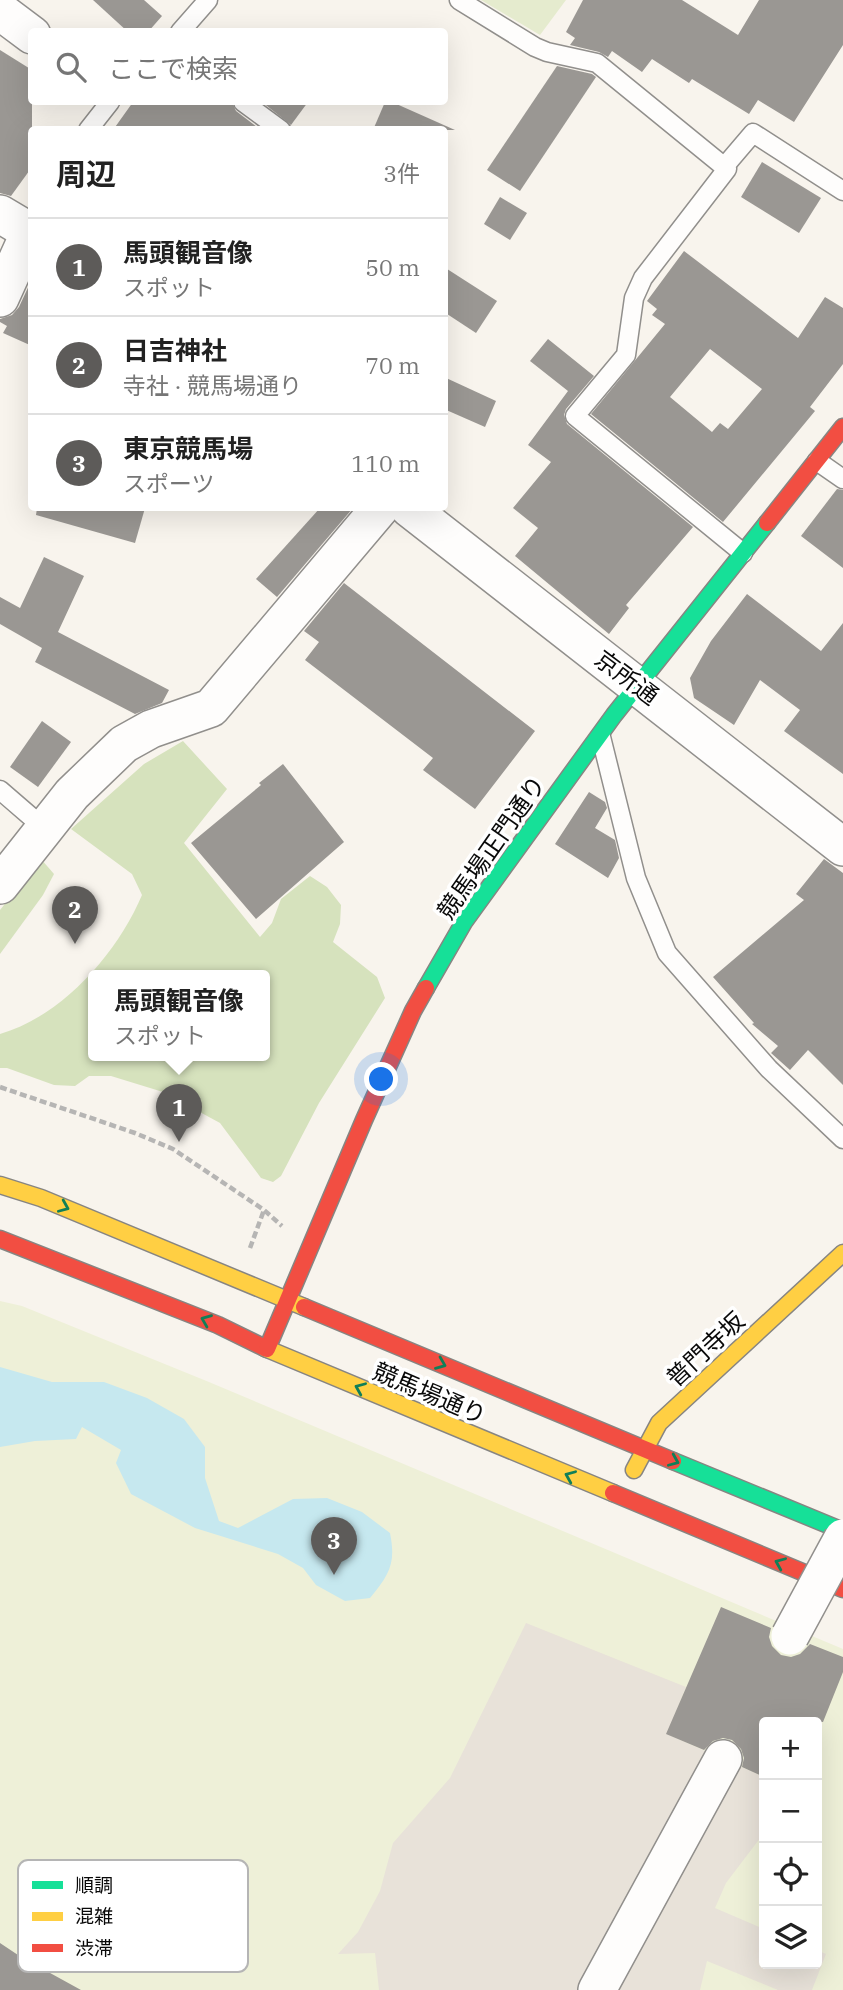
<!DOCTYPE html>
<html lang="ja">
<head>
<meta charset="utf-8">
<style>
  :root { --surface:#fff; --page:#f2f2f2; --text:#222; --muted:#767676; --line:#e0e0e0; --accent:#5d5b59 }
  body { margin:0; font-family:"IBM Plex Serif","Noto Sans JP",serif; background:var(--page); color:var(--text) }
  .controls { position:absolute; right:21px; bottom:21px; display:grid; overflow:hidden; border-radius:7px; box-shadow:0 7px 28px #0002 }
  .controls button { width:63px; height:63px; display:grid; place-items:center; padding:0; border:0; border-bottom:2px solid var(--line); background:var(--surface); color:var(--text); font:35px sans-serif }
  .you { position:absolute; left:382px; top:1080px; width:24px; height:24px; margin:-18px; border:5px solid #fff; border-radius:50%; background:#1a73e8; box-shadow:0 0 0 10px #1a73e833 }
  .badge { display:grid; place-items:center; width:46px; height:46px; border-radius:50%; background:var(--accent); color:#fff; font-size:23px; font-weight:700 }
  .pin { position:absolute; translate:-50% -58px; filter:drop-shadow(0 2px 4px #0008) }
  .pin::after { content:''; position:absolute; top:37px; width:24px; height:21px; background:inherit; clip-path:polygon(0 0,100% 0,50% 100%) }
  .popup { position:absolute; left:88px; top:970px; width:182px; height:91px; box-sizing:border-box; display:grid; place-content:center; border-radius:7px; background:var(--surface); filter:drop-shadow(0 2px 5px #0005); font-size:23px; white-space:nowrap; color:var(--muted) }
  .popup b { font-size:26px; color:var(--text) }
  .popup::after { content:''; position:absolute; left:50%; top:100%; margin-left:-14px; border:14px solid transparent; border-top-color:var(--surface) }
  .list { margin:0; padding:0; list-style:none }
  h2 { display:flex; justify-content:space-between; align-items:center; height:91px; margin:0; padding:0 28px; font-size:30px }
  h2 small { font-size:23px; font-weight:400; color:var(--muted) }
  .list li { display:grid; grid-template-columns:46px 1fr auto; gap:21px; align-items:center; box-sizing:border-box; height:98px; padding:0 28px; border-top:2px solid var(--line) }
  .list b { display:block; font-size:26px; white-space:nowrap }
  .list p { margin:0; font-size:23px; white-space:nowrap; color:var(--muted) }
  .list em { font-size:23px; font-style:normal; color:var(--muted) }
  .icon { flex:none; width:38px; height:38px; fill:none; stroke:currentColor; stroke-width:2; stroke-linecap:round; stroke-linejoin:round }
  .map { position:relative; flex:none; width:843px; height:1990px; overflow:hidden }
  .search { position:absolute; background:var(--surface); box-shadow:0 7px 28px #0002; left:28px; top:28px; width:420px; height:77px; display:flex; align-items:center; gap:18px; box-sizing:border-box; padding:0 24px; border-radius:7px; color:var(--muted); font-size:26px }
  .panel { position:absolute; background:var(--surface); box-shadow:0 7px 28px #0002; left:28px; top:126px; width:420px; height:385px; border-radius:7px }
  .map>svg:first-child { display:block }
  .green { fill:#e5ebce }
  .forest { fill:#d6e2bd; fill-rule:evenodd }
  .pitch { fill:#eef0d8; fill-rule:evenodd }
  .plaza { fill:#e8e2d9 }
  .water { fill:#c6e8ef }
  .building { fill:#9a9793; fill-rule:evenodd }
  .lines { fill:none; stroke-linecap:round; stroke-linejoin:round }
  .lane-casing { stroke:#918f8c; stroke-width:21 }
  .street-casing { stroke:#918f8c; stroke-width:40 }
  .fast-casing { stroke:#878582; stroke-width:19 }
  .slow-casing { stroke:#878582; stroke-width:19 }
  .jam-casing { stroke:#878582; stroke-width:19 }
  .path { stroke:#b6b5b4; stroke-width:4.5; stroke-dasharray:7 3.5; stroke-linecap:butt }
  .lane { stroke:#fefdfc; stroke-width:18 }
  .street { stroke:#fefdfc; stroke-width:37 }
  .fast { stroke:#16e098; stroke-width:16 }
  .slow { stroke:#ffcf43; stroke-width:16 }
  .jam { stroke:#f24e42; stroke-width:16 }
  .street-bridge-casing { stroke:#918f8c; stroke-width:40; stroke-linecap:butt }
  .street-bridge { stroke:#fefdfc; stroke-width:37 }
  .oneway { stroke:#107f58 }
  .labels { text-anchor:middle; dominant-baseline:central; stroke-width:7; stroke-linejoin:round; paint-order:stroke }
  .street-label { font-size:24px; fill:#090909; stroke:#fff }
  .key { fill:#fff; stroke:#b5b5b5; stroke-width:2 }
  .key-label { font-size:19px; fill:#090909 }
</style>
</head>
<body>
<div class="map">
<svg width="843" height="1990" viewBox="0 0 843 1990">
  <rect width="100%" height="100%" fill="#f8f4ed"/>
  <path class="green" d="M481,0H566L540,35Z"/>
  <g class="forest">
    <path d="M183,741L227,789L184,843L260,937L272,923L281,899L310,876L327,887L341,905L340,924L333,942L377,977L385,998L319,1103L281,1176L273,1182L261,1178L220,1123L163,1092L111,1076H89L75,1086L54,1085L7,1068H0V1034C62,1016 117,954 142,895L132,874L71,829L144,764ZM93,976H265V1056H93Z"/>
    <path d="M41,859L54,874L43,895L0,954V910Z"/>
  </g>
  <path class="pitch" d="M0,1301L22,1306L209,1382L843,1649V1990H0ZM764,1722H817V1964H764Z"/>
  <path class="plaza" d="M526,1623L686,1687L667,1734L764,1777V1833L726,1883L715,1908L764,1929V1964H817V1950L826,1954L812,1990H778L707,1961L700,1990H379L375,1953L338,1954L358,1932L380,1891L393,1843L450,1778Z"/>
  <path class="water" d="M0,1367L52,1382H104L147,1398L184,1419L205,1447V1478L219,1521L238,1528L293,1499L327,1498L362,1512L390,1533C396,1563 390,1574 370,1598L345,1601L316,1585L303,1568L278,1554L195,1528L131,1494L116,1463L121,1450L82,1427L76,1439L35,1441L0,1447Z"/>
  <g class="building">
    <path d="M93,0H144L162,16L148,32H128Z"/>
    <path d="M583,0H682L738,35L759,0H843V45L794,122L758,100L749,114L692,79L689,83L652,59L642,72L612,51L608,57L599,52L570,45L575,38L566,32Z"/>
    <path d="M0,50L32,70V167L11,196L0,193Z"/>
    <path d="M557,66L592,74L596,77L520,191L487,170Z"/>
    <path d="M133,102H232L236,111L261,130H113Z"/>
    <path d="M262,102H308L291,125Z"/>
    <path d="M385,102H392L455,130H373Z"/>
    <path d="M762,162L821,198L799,233L741,197Z"/>
    <path d="M500,197L527,213L510,240L484,224Z"/>
    <path d="M684,251L798,338L825,297L843,308V364L810,407L815,411L723,522L591,414L665,324L652,315L657,309L647,301ZM710,349L762,389L728,429L720,423L712,432L670,397Z"/>
    <path d="M444,267L497,301L476,333L444,312Z"/>
    <path d="M32,279V346L3,333L7,326L0,322V319L12,315L19,307Z"/>
    <path d="M548,339L594,376L566,409L564,415L567,424L693,527L626,605L629,608L609,634L515,556L538,528L513,508L551,462L528,445L568,391L530,361Z"/>
    <path d="M444,377L496,401L485,427L444,409Z"/>
    <path d="M837,489L843,490V568L801,536Z"/>
    <path d="M37,508H145L135,543L36,515Z"/>
    <path d="M320,508H353L277,597L256,579Z"/>
    <path d="M44,557L84,576L58,632L169,690L162,703L135,714L35,662L42,648L0,624V597L20,608Z"/>
    <path d="M344,583L535,731L475,809L423,770L433,758L305,660L319,642L304,631Z"/>
    <path d="M747,594L821,651L843,623V774L784,731L800,710L760,680L734,725L694,698L690,678L711,641Z"/>
    <path d="M42,721L71,742L38,787L10,767Z"/>
    <path d="M283,764L344,842L256,919L191,843L261,785L259,783Z"/>
    <path d="M589,792L605,802L607,808L595,828L615,840L619,858L608,878L555,844Z"/>
    <path d="M824,859L843,873V1085L808,1050L790,1070L771,1053L778,1046L752,1024L754,1023L713,977L804,900L796,894Z"/>
    <path d="M721,1607L771,1628L769,1637L772,1646L781,1655L791,1657L800,1654L810,1644L843,1657V1672L823,1722H764V1777L742,1767L744,1758L741,1749L732,1740L723,1738L713,1741L704,1750L666,1734Z"/>
    <path d="M0,1943L21,1957L81,1990H0Z"/>
  </g>
  <g class="lines">
    <g class="lane-casing">
      <g id="lane">
        <path d="M459,0L535,47L547,52L597,63L727,169L643,278L634,298L626,355L575,416L743,553"/>
        <path d="M180,32L208,0"/>
        <path d="M243,102L281,130"/>
        <path d="M88,130L110,102"/>
        <path d="M724,167L753,133L843,191"/>
        <path d="M817,461L843,479"/>
        <path d="M601,737L636,878L667,953L769,1069L843,1139"/>
        <path d="M0,790L44,828"/>
      </g>
    </g>
    <g class="street-casing">
      <g id="street">
        <path d="M0,11L32,35"/>
        <path d="M0,214L32,233"/>
        <path d="M0,298L30,232"/>
        <path d="M409,508L843,847"/>
        <path d="M0,885L72,794L124,744L151,729L211,708L380,508"/>
        <path d="M597,1990L723,1759"/>
      </g>
    </g>
    <g class="fast-casing">
      <g id="fast">
        <path d="M426,988L464,922L614,715L767,523"/>
        <path d="M673,1461L843,1531"/>
      </g>
    </g>
    <g class="slow-casing">
      <g id="slow">
        <path d="M0,1185L41,1198L304,1307"/>
        <path d="M265,1348L613,1493"/>
        <path d="M634,1470L659,1423L843,1253"/>
      </g>
    </g>
    <g class="jam-casing">
      <g id="jam">
        <path d="M767,523L843,427"/>
        <path d="M0,1239L218,1325L265,1348"/>
        <path d="M304,1307L673,1461"/>
        <path d="M267,1349L364,1120L413,1011L426,988"/>
        <path d="M613,1493L843,1589"/>
      </g>
    </g>
    <g class="path">
      <path d="M0,1087L135,1133L173,1149L264,1210L282,1226"/>
      <path d="M250,1248L264,1210"/>
    </g>
    <use href="#lane" class="lane"/>
    <use href="#street" class="street"/>
    <use href="#fast" class="fast"/>
    <use href="#slow" class="slow"/>
    <use href="#jam" class="jam"/>
    <g class="street-bridge-casing">
      <path id="street-bridge" d="M790,1636L843,1538"/>
    </g>
    <use href="#street-bridge" class="street-bridge"/>
  </g>
  <defs><path id="oneway-chevron" d="M-2-3.5L2.5 0L-2 3.5" fill="none" stroke-width="1.6" stroke-linecap="round" stroke-linejoin="round" transform="scale(1.75)"/></defs>
  <g class="oneway">
    <use href="#oneway-chevron" transform="translate(64 1207) rotate(23)"/>
    <use href="#oneway-chevron" transform="translate(206 1320) rotate(-158)"/>
    <use href="#oneway-chevron" transform="translate(441 1364) rotate(22)"/>
    <use href="#oneway-chevron" transform="translate(360 1388) rotate(-157)"/>
    <use href="#oneway-chevron" transform="translate(674 1461) rotate(23)"/>
    <use href="#oneway-chevron" transform="translate(570 1476) rotate(-157)"/>
    <use href="#oneway-chevron" transform="translate(780 1563) rotate(-157)"/>
  </g>
  <g class="labels">
    <g class="street-label">
      <text transform="translate(627 677) rotate(37)">京所通</text>
      <text transform="translate(491 847) rotate(-55)">競馬場正門通り</text>
      <text transform="translate(705 1349) rotate(-43)">普門寺坂</text>
      <text transform="translate(430 1393) rotate(23)">競馬場通り</text>
    </g>
  </g>
  <rect x="18" y="1860" width="230" height="112" rx="10" class="key"/>
  <rect x="32" y="1881" width="31" height="8" fill="#16e098"/>
  <rect x="32" y="1912" width="31" height="9" fill="#ffcf43"/>
  <rect x="32" y="1944" width="31" height="8" fill="#f24e42"/>
  <g class="key-label">
    <text x="75" y="1892">順調</text>
    <text x="75" y="1923">混雑</text>
    <text x="75" y="1955">渋滞</text>
  </g>
</svg>
<div class="controls">
<button>+</button>
<button>−</button>
<button><svg class="icon" aria-label="locate" viewBox="0 0 24 24"><circle cx="12" cy="12" r="6"/><path d="M12 2v4M12 18v4M2 12h4M18 12h4"/></svg></button>
<button><svg class="icon" aria-label="layers" viewBox="0 0 24 24"><path d="M12 4l9 5-9 5-9-5zM3 14l9 5 9-5"/></svg></button>
</div>
<div class="you"></div>
<div class="pin badge" style="left:179px;top:1142px">1</div>
<div class="popup"><b>馬頭観音像</b>スポット</div>
<div class="pin badge" style="left:75px;top:944px">2</div>
<div class="pin badge" style="left:334px;top:1575px">3</div>
<div class="search"><svg class="icon" aria-label="search" viewBox="0 0 24 24"><circle cx="10" cy="10" r="6"/><path d="M15 15l6 6"/></svg>ここで検索</div>
<section class="panel">
<h2>周辺<small>3件</small></h2>
<ul class="list">
<li><span class="badge">1</span><div><b>馬頭観音像</b><p>スポット</p></div><em>50 m</em></li>
<li><span class="badge">2</span><div><b>日吉神社</b><p>寺社 · 競馬場通り</p></div><em>70 m</em></li>
<li><span class="badge">3</span><div><b>東京競馬場</b><p>スポーツ</p></div><em>110 m</em></li>
</ul>
</section>
</div>
</body>
</html>
